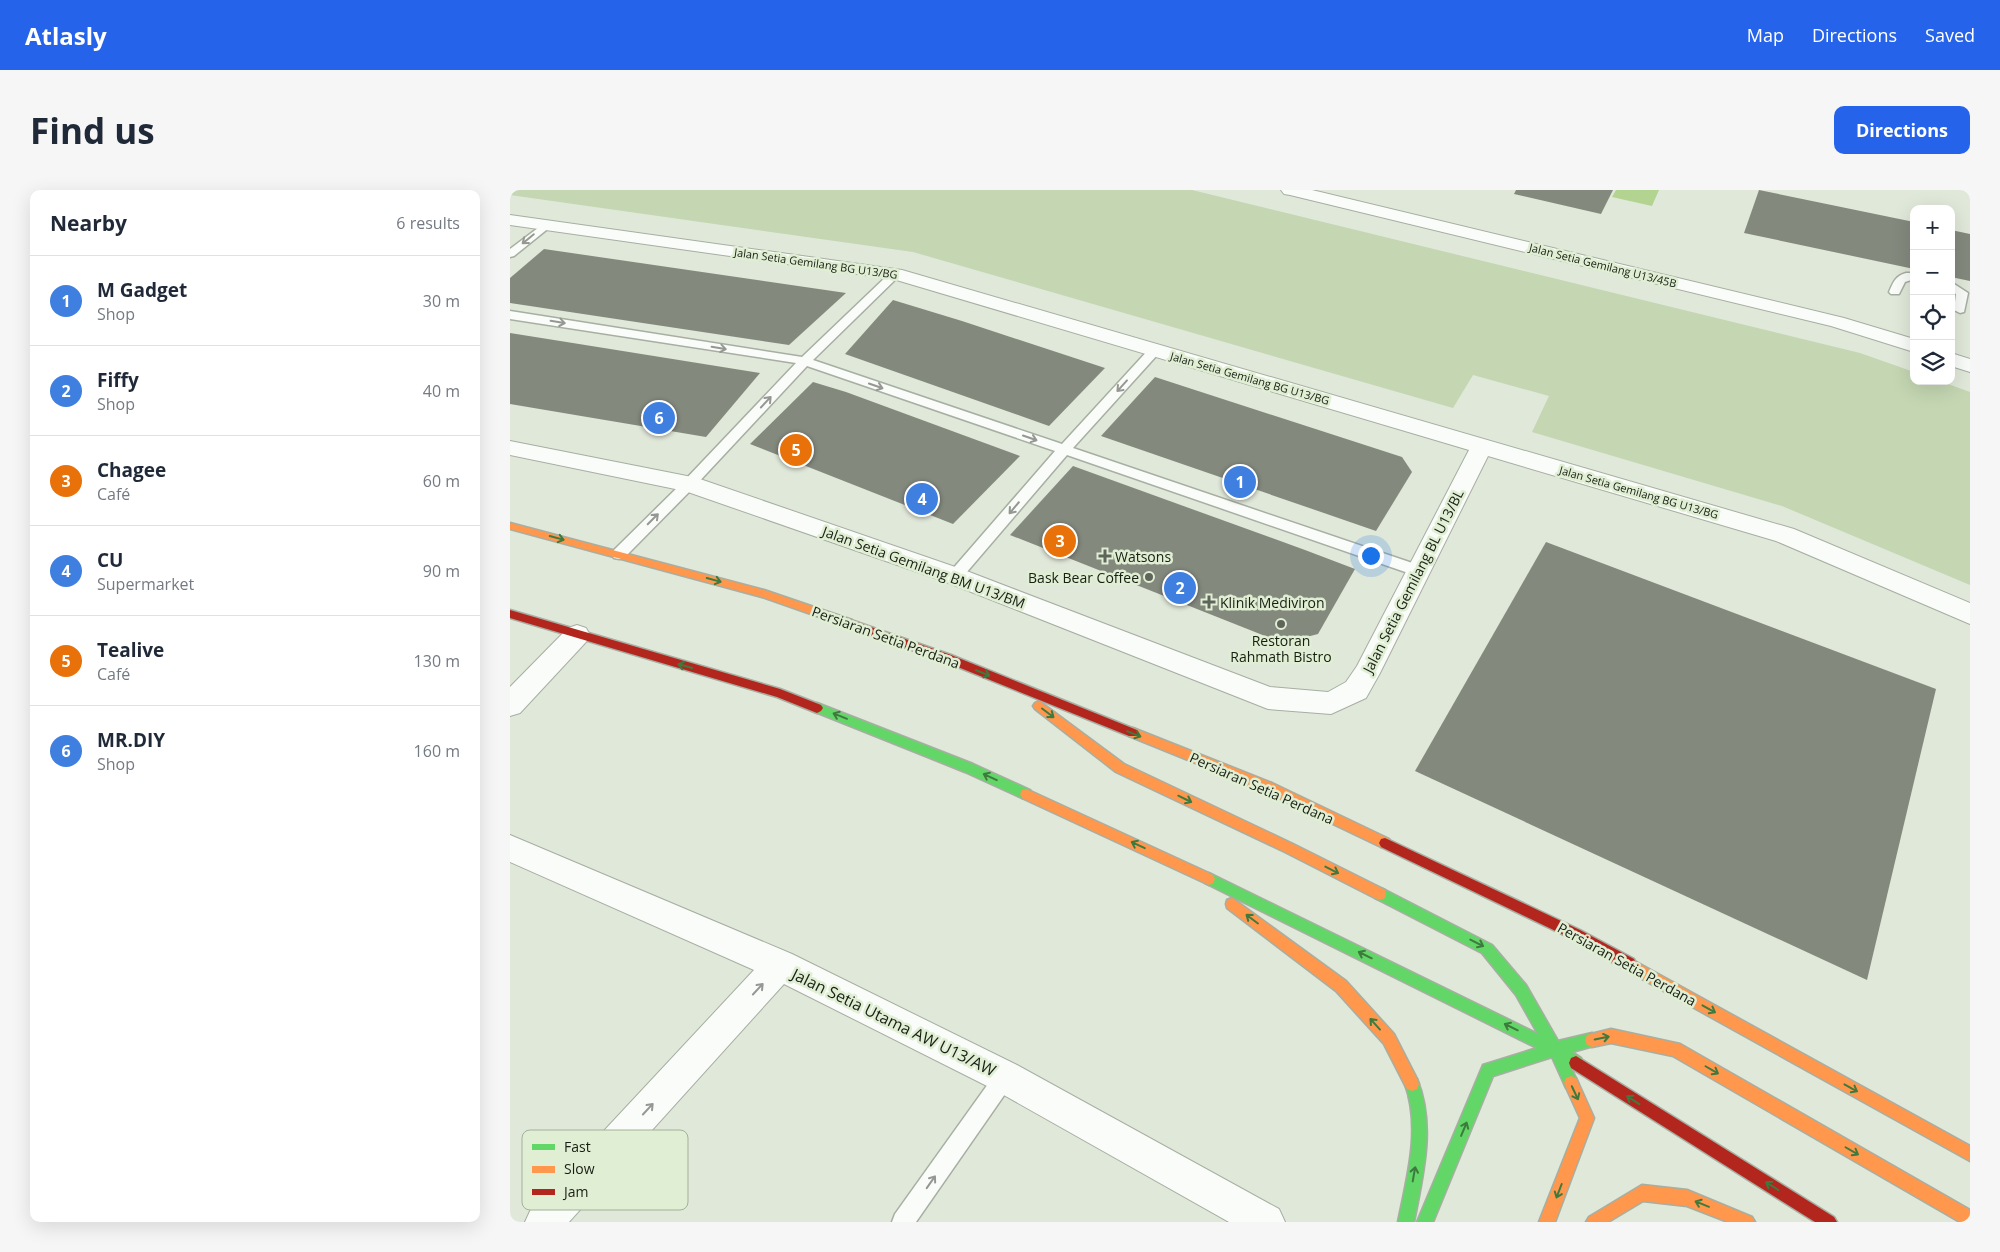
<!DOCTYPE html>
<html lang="en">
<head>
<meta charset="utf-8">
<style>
  :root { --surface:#fff; --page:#f6f6f7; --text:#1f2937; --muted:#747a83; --line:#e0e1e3; --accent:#2563eb }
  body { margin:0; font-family:"Open Sans",sans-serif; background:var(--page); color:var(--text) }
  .controls { position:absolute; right:15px; top:15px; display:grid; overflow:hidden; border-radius:10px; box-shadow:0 5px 20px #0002 }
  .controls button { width:45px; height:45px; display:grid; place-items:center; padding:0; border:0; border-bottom:1px solid var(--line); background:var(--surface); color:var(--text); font:25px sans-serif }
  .you { position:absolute; left:860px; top:365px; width:18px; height:18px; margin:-12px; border:4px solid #fff; border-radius:50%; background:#1a73e8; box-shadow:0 0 0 8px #1a73e833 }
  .badge { display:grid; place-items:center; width:32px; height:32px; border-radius:50%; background:var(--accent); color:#fff; font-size:16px; font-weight:700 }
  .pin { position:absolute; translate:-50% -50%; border:2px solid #fff; box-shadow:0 1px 5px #0006 }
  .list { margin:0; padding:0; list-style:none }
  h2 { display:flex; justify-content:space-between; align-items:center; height:65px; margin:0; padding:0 20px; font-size:21px }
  h2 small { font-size:16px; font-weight:400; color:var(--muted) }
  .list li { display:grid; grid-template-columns:32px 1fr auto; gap:15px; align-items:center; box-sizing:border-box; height:90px; padding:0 20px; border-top:1px solid var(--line) }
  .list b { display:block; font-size:19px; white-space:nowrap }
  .list p { margin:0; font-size:16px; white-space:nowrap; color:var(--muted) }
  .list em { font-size:16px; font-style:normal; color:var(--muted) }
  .icon { flex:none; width:28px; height:28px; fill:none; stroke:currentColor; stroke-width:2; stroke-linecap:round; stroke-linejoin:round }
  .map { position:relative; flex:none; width:1460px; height:1032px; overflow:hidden; border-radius:10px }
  header { display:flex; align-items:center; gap:30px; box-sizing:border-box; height:70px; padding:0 25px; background:var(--accent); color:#fff }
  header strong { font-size:24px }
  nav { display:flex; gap:28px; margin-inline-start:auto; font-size:18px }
  .intro { display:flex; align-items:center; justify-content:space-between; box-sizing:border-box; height:120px; padding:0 30px }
  h1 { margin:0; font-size:35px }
  .button { padding:12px 22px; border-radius:10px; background:var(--accent); color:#fff; font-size:18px; font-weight:700 }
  main { display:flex; gap:30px; padding:0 30px }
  aside { flex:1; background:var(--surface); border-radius:10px; box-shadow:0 5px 20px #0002 }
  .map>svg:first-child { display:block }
  .green { fill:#c4d6b2 }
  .water { fill:#b2d490 }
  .building { fill:#84897e }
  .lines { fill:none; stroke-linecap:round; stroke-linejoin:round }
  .lane-casing { stroke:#a7aea2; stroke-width:3 }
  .street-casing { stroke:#a7aea2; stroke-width:2 }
  .fast-casing { stroke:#a7aea2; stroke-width:3 }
  .slow-casing { stroke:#a7aea2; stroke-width:3 }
  .jam-casing { stroke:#a7aea2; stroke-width:3 }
  .lane { fill:#fafcf9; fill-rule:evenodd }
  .street { fill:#fafcf9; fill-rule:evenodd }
  .fast { fill:#63d668; fill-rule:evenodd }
  .slow { fill:#ff974d; fill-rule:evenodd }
  .jam { fill:#b3261e; fill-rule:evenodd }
  .oneway { stroke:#959892 }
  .oneway2 { stroke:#3e7a3e }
  .poi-dot { fill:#5f655a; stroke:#e0eed3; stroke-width:2 }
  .labels { text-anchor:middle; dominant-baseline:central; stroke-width:5; stroke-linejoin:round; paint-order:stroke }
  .far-street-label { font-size:11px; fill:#191e15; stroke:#e0eed3 }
  .poi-label { font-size:14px; fill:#191e15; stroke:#e0eed3; text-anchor:start }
  .street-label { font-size:14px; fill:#191e15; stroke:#e0eed3 }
  .near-street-label { font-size:16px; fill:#191e15; stroke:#e0eed3 }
  .key { fill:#e0eed3; stroke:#a4b09a; stroke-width:1 }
  .key-label { font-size:14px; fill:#191e15 }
</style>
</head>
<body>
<header>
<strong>Atlasly</strong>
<nav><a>Map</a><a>Directions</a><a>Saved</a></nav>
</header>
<div class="intro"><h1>Find us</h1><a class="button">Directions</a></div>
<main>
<aside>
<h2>Nearby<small>6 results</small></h2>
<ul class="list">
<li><span class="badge" style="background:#3f7fe0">1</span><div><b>M Gadget</b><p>Shop</p></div><em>30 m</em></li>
<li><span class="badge" style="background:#3f7fe0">2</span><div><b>Fiffy</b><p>Shop</p></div><em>40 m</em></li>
<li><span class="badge" style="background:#e8710a">3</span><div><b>Chagee</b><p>Café</p></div><em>60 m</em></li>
<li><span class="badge" style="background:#3f7fe0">4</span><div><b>CU</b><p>Supermarket</p></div><em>90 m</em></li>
<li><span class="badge" style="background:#e8710a">5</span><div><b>Tealive</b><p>Café</p></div><em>130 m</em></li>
<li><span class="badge" style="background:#3f7fe0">6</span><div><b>MR.DIY</b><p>Shop</p></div><em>160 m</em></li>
</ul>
</aside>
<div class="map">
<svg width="1460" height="1032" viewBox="0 0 1460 1032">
  <rect width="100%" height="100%" fill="#e0e8d9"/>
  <path class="green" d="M0,0H682L1350,163L1404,182V191H1430L1460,202V395L1272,316L1022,242L1039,206L963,185L943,218L403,62L0,5Z"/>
  <path class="water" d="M1106,0H1149L1142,16L1102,7Z"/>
  <g class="building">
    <path d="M1006,0H1103L1091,24L1004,4Z"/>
    <path d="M1249,0L1404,32V79L1234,43Z"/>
    <path d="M1441,40L1460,44V91L1441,87Z"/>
    <path d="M34,59L295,97L336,103L279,155L0,113V88Z"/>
    <path d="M383,110L452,131L595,178L539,236L335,164Z"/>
    <path d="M0,143L44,150L250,183L196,247L0,214Z"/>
    <path d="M645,187L892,267L902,282L866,341L591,246Z"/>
    <path d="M303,192L336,202L510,266L443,334L240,254Z"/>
    <path d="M563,276L795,360L845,379L808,444L773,453L500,345Z"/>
    <path d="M1036,352L1426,499L1357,790L905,581Z"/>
  </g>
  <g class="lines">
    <g class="lane-casing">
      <g id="lane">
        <path d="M36,32L40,33L41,35L40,37L4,66L0,67V59Z"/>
        <path d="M385,81L391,84L389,86L303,170L552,254L641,157H649L651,160L649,163L563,258L914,377L916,381L914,385L909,386L904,385L557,265L450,390L445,391L440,390L438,386L440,382L545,261L297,176L184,297L114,368L109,369L104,368L102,364L104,360L174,291L286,173L0,129V121L292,167L381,82Z"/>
        <path d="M1396,83H1404V89L1395,92L1389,104H1381L1379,102C1383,93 1385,86 1396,83Z"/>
        <path d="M1441,92L1458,103L1454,122L1450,123L1444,120L1446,104L1441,101Z"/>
        <path d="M495,877L502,880L505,887L502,894L406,1032H382L385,1024L488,880Z"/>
      </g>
    </g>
    <g class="street-casing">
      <g id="street">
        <path d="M771,0H802L1334,128L1404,149V162L1321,136L780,5L774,4Z"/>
        <path d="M0,25L392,80L1284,339L1460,413V434L1266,351L978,266L870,483L856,508L821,524L758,519L436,392L175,301L0,265V251L187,288L454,380L760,497L818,502L836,492L847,476L959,260L383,89L0,35Z"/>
        <path d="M1441,163L1460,169V182L1441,176Z"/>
        <path d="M67,435L76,438L80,445L76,452L10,523L0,526V497L58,438Z"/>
        <path d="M0,645L282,764L507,875L769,1019L775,1032H719L483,899L274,794L59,1032H15L21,1019L244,780L0,672Z"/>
      </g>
    </g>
    <g class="fast-casing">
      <g id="fast">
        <path d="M307,513L463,574L520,600L522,604L520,608L516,609L512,608L455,582L303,521L301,518L303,515Z"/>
        <path d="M699,683L1028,844L1006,805L972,763L865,708L864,704L865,700L870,698L875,700L982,755L1016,795L1048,851L1082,843L1087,845L1089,850L1087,855L1062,862L1071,868L1073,873L1071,878L1066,880L1061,878L1068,893L1066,898L1061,900L1056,898L1042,867L983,886L923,1032H907L973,875L1027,858L695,693L693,689L695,685Z"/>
        <path d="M902,887L907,889C926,935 913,985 904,1032H888C897,987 911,939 895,894L897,889Z"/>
      </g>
    </g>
    <g class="slow-casing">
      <g id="slow">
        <path d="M0,333L254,400L342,430L343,433L338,437L252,407L0,339Z"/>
        <path d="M529,511L614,574L783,654L875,700L876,704L875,708L870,710L865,708L775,662L606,582L525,519L523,516L525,513Z"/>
        <path d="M623,538L762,593L879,649L881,653L879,657L875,658L871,657L754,601L619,546L617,543L619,540Z"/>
        <path d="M516,599L703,685L705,689L703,693L699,695L695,693L512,608L510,604L512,600Z"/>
        <path d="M722,708L836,791L884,844L907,889L909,894L907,899L902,901L897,899L874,854L826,801L717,718L716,714L717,710Z"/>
        <path d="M1119,768L1460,956V971L1114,779L1112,774L1114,769Z"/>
        <path d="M1101,839L1170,854L1460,1020V1032H1450L1163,866L1101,853L1082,857L1077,855L1075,850L1077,845Z"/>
        <path d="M1061,886L1066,888L1084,928L1045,1032H1029L1070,928L1054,893L1056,888Z"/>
        <path d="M1132,995L1177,1000L1242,1027L1245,1032H1218L1177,1016L1133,1011L1098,1032H1076L1079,1027Z"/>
      </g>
    </g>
    <g class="jam-casing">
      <g id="jam">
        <path d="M0,420L270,499L311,515L313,518L311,521L307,523L267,507L0,428Z"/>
        <path d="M338,429L441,465L627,540L629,543L627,546H619L433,471L334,436L333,433L334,430Z"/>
        <path d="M875,648L1070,740L1124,769L1126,774L1124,779L1119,780L1114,779L1060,748L871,657L869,653L871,649Z"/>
        <path d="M1066,866L1324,1027L1327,1032H1305L1061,878L1059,873L1061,868Z"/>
      </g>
    </g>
    <use href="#lane" class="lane"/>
    <use href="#street" class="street"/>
    <use href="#fast" class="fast"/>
    <use href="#slow" class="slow"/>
    <use href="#jam" class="jam"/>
  </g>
  <defs><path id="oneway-shaft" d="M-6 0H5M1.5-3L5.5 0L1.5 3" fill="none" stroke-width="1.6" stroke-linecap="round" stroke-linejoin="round" transform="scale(1.25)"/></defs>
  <g class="oneway">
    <use href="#oneway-shaft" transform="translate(18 49) rotate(141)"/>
    <use href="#oneway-shaft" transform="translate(48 132) rotate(9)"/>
    <use href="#oneway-shaft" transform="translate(209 158) rotate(9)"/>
    <use href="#oneway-shaft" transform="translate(366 196) rotate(19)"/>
    <use href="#oneway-shaft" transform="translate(612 196) rotate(132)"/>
    <use href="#oneway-shaft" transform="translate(256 212) rotate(-47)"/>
    <use href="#oneway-shaft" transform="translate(520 248) rotate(19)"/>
    <use href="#oneway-shaft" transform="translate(504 318) rotate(130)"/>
    <use href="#oneway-shaft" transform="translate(143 329) rotate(-45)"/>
    <use href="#oneway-shaft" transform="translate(248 799) rotate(-47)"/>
    <use href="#oneway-shaft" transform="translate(138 919) rotate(-47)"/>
    <use href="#oneway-shaft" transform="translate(421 992) rotate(-55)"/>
  </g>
  <g class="oneway2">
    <use href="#oneway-shaft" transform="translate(47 348) rotate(15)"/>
    <use href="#oneway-shaft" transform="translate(204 390) rotate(15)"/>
    <use href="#oneway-shaft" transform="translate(175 476) rotate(-164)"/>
    <use href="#oneway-shaft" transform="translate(473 483) rotate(22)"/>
    <use href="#oneway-shaft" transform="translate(538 523) rotate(37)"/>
    <use href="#oneway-shaft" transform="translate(330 526) rotate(-158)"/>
    <use href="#oneway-shaft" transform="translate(624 544) rotate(22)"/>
    <use href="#oneway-shaft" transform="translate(480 587) rotate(-155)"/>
    <use href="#oneway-shaft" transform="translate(675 609) rotate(26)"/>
    <use href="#oneway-shaft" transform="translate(628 655) rotate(-155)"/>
    <use href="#oneway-shaft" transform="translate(822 680) rotate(27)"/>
    <use href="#oneway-shaft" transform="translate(742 729) rotate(-143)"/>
    <use href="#oneway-shaft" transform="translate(967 753) rotate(27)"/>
    <use href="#oneway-shaft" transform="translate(855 765) rotate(-154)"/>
    <use href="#oneway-shaft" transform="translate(1199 819) rotate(29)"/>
    <use href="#oneway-shaft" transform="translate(865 834) rotate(-132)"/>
    <use href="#oneway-shaft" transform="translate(1001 837) rotate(-154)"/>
    <use href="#oneway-shaft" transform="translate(1092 848) rotate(-12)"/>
    <use href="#oneway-shaft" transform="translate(1202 880) rotate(30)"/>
    <use href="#oneway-shaft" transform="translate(1341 898) rotate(29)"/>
    <use href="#oneway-shaft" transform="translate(1065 903) rotate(65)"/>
    <use href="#oneway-shaft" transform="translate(1123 910) rotate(-147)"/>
    <use href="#oneway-shaft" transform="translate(954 939) rotate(-67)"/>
    <use href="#oneway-shaft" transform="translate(1342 961) rotate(30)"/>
    <use href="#oneway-shaft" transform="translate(904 984) rotate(-80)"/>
    <use href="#oneway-shaft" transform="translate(1262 996) rotate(-148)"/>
    <use href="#oneway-shaft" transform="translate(1049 1001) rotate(111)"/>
    <use href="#oneway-shaft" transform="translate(1192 1014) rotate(-158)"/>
  </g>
  <g class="poi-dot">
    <path d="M592.5 358.5h5v5h5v5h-5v5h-5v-5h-5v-5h5z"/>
    <circle cx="639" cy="387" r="5"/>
    <path d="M696.5 404.5h5v5h5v5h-5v5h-5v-5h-5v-5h5z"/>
    <circle cx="771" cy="434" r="5"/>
  </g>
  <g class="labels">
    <g class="far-street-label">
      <text transform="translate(306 73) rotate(8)">Jalan Setia Gemilang BG U13/BG</text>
      <text transform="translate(1093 75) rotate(14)">Jalan Setia Gemilang U13/45B</text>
      <text transform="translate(740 188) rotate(16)">Jalan Setia Gemilang BG U13/BG</text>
      <text transform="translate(1129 302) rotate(16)">Jalan Setia Gemilang BG U13/BG</text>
    </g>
    <g class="poi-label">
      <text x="605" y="366">Watsons</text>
      <text x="629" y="387" text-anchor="end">Bask Bear Coffee</text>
      <text x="710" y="412">Klinik Mediviron</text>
      <text x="771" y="450" text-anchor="middle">Restoran<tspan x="771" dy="16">Rahmath Bistro</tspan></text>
    </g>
    <g class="street-label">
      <text transform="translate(414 377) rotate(20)">Jalan Setia Gemilang BM U13/BM</text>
      <text transform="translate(903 391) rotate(-63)">Jalan Setia Gemilang BL U13/BL</text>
      <text transform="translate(376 447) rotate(20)">Persiaran Setia Perdana</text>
      <text transform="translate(752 598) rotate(24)">Persiaran Setia Perdana</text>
      <text transform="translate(1117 774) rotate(29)">Persiaran Setia Perdana</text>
    </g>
    <g class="near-street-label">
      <text transform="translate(384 832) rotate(26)">Jalan Setia Utama AW U13/AW</text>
    </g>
  </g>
  <rect x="12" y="940" width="166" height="80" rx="8" class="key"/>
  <rect x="22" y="954" width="23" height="6" fill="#63d668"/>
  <rect x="22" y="976" width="23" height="7" fill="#ff974d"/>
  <rect x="22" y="999" width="23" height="6" fill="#b3261e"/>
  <g class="key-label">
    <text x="54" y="962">Fast</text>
    <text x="54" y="984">Slow</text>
    <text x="54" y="1007">Jam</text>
  </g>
</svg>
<div class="controls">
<button>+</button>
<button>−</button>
<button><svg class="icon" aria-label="locate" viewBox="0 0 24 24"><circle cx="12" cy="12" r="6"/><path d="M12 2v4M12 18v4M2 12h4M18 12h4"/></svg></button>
<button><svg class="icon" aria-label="layers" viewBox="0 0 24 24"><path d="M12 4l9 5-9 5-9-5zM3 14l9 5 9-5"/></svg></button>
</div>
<div class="you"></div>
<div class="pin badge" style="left:730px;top:292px;background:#3f7fe0">1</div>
<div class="pin badge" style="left:670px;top:398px;background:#3f7fe0">2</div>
<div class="pin badge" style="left:550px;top:351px;background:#e8710a">3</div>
<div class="pin badge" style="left:412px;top:309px;background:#3f7fe0">4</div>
<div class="pin badge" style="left:286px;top:260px;background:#e8710a">5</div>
<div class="pin badge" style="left:149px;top:228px;background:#3f7fe0">6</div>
</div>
</main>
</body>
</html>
